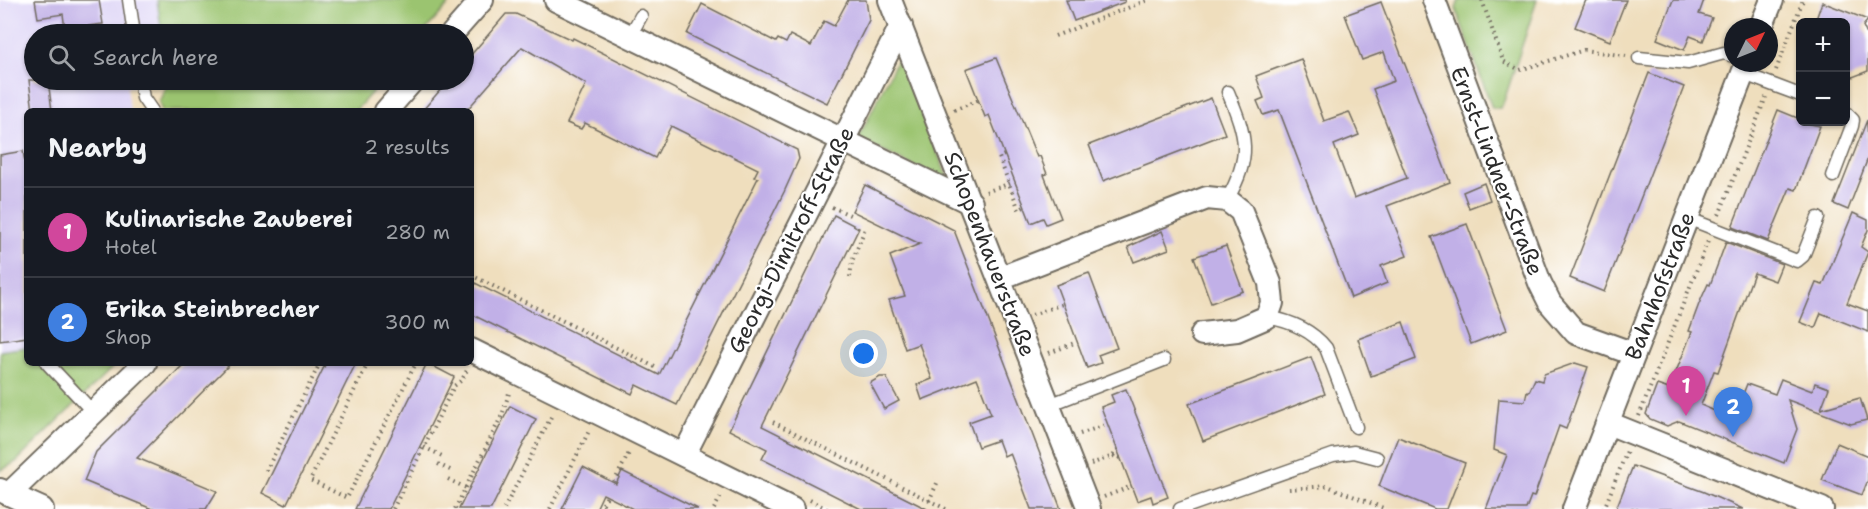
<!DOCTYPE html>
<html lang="en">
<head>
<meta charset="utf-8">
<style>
  :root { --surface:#171b24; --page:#20242c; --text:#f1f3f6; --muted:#9ea1a6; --line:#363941; --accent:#1f6fb2 }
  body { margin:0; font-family:"Shantell Sans",sans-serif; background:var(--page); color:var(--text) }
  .controls { position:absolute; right:18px; top:18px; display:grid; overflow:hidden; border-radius:9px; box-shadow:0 2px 4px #0004 }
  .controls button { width:54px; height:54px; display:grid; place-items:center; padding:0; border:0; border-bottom:2px solid var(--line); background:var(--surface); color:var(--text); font:30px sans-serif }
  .compass { position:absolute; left:1724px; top:18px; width:54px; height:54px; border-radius:50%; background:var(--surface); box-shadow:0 2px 4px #0004; rotate:47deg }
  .you { position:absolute; left:864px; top:354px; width:21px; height:21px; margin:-15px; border:4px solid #fff; border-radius:50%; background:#1a73e8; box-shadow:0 0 0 9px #1a73e833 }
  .badge { display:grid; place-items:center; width:39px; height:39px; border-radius:50%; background:var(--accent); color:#fff; font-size:20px; font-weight:700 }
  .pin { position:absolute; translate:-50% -50px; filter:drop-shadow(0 2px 3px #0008) }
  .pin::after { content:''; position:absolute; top:32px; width:21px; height:18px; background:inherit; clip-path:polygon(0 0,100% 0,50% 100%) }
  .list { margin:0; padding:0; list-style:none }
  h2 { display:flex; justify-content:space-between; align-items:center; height:78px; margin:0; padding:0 24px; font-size:26px }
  h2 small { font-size:20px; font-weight:400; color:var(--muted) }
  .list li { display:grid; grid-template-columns:39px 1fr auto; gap:18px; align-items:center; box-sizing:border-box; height:90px; padding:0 24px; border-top:2px solid var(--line) }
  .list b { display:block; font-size:22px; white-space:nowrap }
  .list p { margin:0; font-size:20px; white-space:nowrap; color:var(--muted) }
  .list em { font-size:20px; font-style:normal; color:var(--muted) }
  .icon { flex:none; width:33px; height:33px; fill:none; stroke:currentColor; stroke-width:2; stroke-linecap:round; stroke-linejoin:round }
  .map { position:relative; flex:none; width:1868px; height:509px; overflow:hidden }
  .search { position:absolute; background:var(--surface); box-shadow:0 2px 4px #0004; left:24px; top:24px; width:450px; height:66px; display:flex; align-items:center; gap:15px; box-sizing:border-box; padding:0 21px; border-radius:33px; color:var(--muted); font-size:22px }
  .panel { position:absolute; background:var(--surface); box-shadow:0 2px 4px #0004; left:24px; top:108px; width:450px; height:258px; border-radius:9px }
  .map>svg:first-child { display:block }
  .built { fill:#ded5f6 }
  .green { fill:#9bc470; stroke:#63784e; stroke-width:1.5 }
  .building { fill:#c1b0e7 }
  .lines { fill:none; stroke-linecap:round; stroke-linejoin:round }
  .lane-casing { stroke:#706a5e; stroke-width:15 }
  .street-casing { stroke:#706a5e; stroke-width:26 }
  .path { stroke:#706a5e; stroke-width:4; stroke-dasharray:1.5 4.5; stroke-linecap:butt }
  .lane { stroke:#fff; stroke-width:12 }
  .street { stroke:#fff; stroke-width:22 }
  .labels { text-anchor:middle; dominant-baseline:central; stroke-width:4.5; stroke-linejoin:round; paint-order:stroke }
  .street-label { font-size:22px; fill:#2b2b2b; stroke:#fff }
</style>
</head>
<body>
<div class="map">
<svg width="1868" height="509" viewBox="0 0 1868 509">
  <rect width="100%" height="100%" fill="#fff"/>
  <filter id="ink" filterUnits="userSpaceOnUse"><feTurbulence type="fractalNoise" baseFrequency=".0167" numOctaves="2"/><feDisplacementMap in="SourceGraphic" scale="12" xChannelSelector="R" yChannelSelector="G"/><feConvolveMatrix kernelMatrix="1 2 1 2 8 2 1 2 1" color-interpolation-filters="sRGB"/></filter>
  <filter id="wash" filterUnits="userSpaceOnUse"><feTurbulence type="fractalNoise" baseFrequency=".008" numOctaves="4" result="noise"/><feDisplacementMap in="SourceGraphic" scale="24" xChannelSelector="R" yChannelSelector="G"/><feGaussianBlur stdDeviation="1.35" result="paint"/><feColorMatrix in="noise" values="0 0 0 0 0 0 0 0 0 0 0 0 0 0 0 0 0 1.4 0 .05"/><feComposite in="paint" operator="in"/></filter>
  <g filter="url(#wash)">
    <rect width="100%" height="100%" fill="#efdebd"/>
    <path class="built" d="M0,0H157L162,34H34V80H169L127,87L130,111H27V347L0,351Z"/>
    <g class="green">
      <path d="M157,0H453L422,34H162Z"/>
      <path d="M1459,0H1537L1504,101L1500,108H1492L1456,9Z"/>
      <path d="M899,56L950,184L858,139Z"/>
      <path d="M169,80H383L355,111H162L159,102Z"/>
      <path d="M27,347V363H117L16,462L0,471V351Z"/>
    </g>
    <g id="blocks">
      <g class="building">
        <path d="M35,0H99L103,24L65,29L63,14L38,18Z"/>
        <path d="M848,0H866L869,20L827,103L687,34L702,4L776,42L778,39L786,43L790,35L811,46L824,21L834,26Z"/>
        <path d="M1066,0H1125V2L1074,21Z"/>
        <path d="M1586,0H1626L1610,41L1575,27Z"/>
        <path d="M1673,0H1704L1699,14L1712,18L1703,41L1690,36L1684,50L1657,39Z"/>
        <path d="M1381,2L1450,182L1387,206L1407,256L1381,266L1387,283L1351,298L1279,110L1263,115L1257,101L1264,98L1256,76L1301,59L1324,121L1349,112L1359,135L1334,145L1354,198L1407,178L1373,89L1394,81L1384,52L1362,60L1345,15Z"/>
        <path d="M1822,2L1868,20L1863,26L1868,37V71L1845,80V22H1815Z"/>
        <path d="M506,14H516L572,40L573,38L797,150L799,159L784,192L677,405L636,385L632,394L471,314V281L659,375L758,178L754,177L758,169L671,126L655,158L585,123L581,129L567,123L586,84L522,47L466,111H422L449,80H464V63Z"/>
        <path d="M996,58L1037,157L1040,156L1047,174L1044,175L1061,218L1046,224L1043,218L1031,223L989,115L985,117L966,69Z"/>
        <path d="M1649,73L1684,87L1604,292L1570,278Z"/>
        <path d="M29,80H48L52,111H33Z"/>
        <path d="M1211,98L1225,134L1103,181L1089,145Z"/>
        <path d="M1778,110L1800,119V122L1820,126L1796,190L1790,188L1768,241L1732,227Z"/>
        <path d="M1867,120L1868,158L1848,210L1834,204Z"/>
        <path d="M23,151L27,175V337L0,341V155Z"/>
        <path d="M1484,183L1490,200L1469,208L1463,192Z"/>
        <path d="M865,185L954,230L1061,509H1031L1010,453L1004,456L998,440L978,447L969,422L991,414L977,378L922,400L917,385L932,379L919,344L905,349L889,300L905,296L890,256L920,244L852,211Z"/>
        <path d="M1853,213L1868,220V230L1861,247L1868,252L1847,303L1868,311V332L1821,313L1815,328L1800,322L1816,283L1823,285Z"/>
        <path d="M834,215L859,228L762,426L927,509H861L762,459L767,449L729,430Z"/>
        <path d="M1467,224L1507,330L1471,344L1431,237Z"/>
        <path d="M1162,231L1169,249L1134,262L1128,247Z"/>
        <path d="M1726,242L1782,264L1775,281L1754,273L1718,372L1714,371L1701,405L1733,419L1747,384L1775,394L1781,379L1812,391L1815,383L1829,388L1821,409L1860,398L1867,420L1851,424L1788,400L1797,429L1784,463L1679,421L1667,426L1650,419L1646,414L1657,385L1669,389L1692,332L1689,331L1699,304L1708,284L1710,285Z"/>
        <path d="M1226,246L1243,291L1211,303L1194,257Z"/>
        <path d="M1089,273L1117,348L1098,355L1101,363L1087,368L1056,285Z"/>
        <path d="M1403,322L1416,359L1371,376L1358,339Z"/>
        <path d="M1311,357L1325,394L1203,441L1189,404Z"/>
        <path d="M185,363H231L137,458L217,491L206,509H152L84,481L96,452Z"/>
        <path d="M326,363H356L286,505L262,493Z"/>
        <path d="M427,363L454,377L389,509H355Z"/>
        <path d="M1575,363L1588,367L1566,429L1559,426L1534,497L1531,496L1526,509H1486L1507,455L1494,450L1499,399L1525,401L1527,391L1529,392L1535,379L1542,381L1544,374Z"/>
        <path d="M880,377H886L899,401L884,409L870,383Z"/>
        <path d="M1126,389L1168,497L1153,503L1151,496L1137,501L1101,407L1114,402L1111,395Z"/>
        <path d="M510,406L536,419L491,509H459Z"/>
        <path d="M1398,437L1465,463L1447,509H1435L1379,486Z"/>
        <path d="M1837,443L1868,456V480L1862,495L1822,480Z"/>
        <path d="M1633,466L1704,492L1743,509H1616Z"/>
        <path d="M583,467L616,484L622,471L698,509H633L603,494L596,509H562Z"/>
      </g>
    </g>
  </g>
  <g filter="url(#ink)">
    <use href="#blocks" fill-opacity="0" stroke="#706a5e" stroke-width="1.5"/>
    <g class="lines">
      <g class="lane-casing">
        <g id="lane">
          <path d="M129,0L134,34"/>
          <path d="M630,36L641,16"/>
          <path d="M1639,58L1688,63L1724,53L1733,56"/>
          <path d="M1744,74L1800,95"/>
          <path d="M140,80L143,98L152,111"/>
          <path d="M1833,176L1852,126L1853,120L1846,113"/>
          <path d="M1227,200C1252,155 1247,138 1228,92"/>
          <path d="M1687,218L1797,261L1803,256L1818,218"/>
          <path d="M1267,317C1290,321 1311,329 1326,348L1356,427"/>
          <path d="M47,363L93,412"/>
          <path d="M1049,405L1164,360"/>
          <path d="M1180,509L1333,455L1354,452L1377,458"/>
        </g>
      </g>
      <g class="street-casing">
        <g id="street">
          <path d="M556,0L971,203"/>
          <path d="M890,0L1089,509"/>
          <path d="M1434,0L1540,283L1550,303L1576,333L1634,354"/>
          <path d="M1761,27L1772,0"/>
          <path d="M452,34L482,0"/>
          <path d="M386,111L413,80"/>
          <path d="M1000,278L1207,198L1227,200L1241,211L1270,283L1272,303L1267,317L1237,330L1202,334"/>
          <path d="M471,350L792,509"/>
          <path d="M1608,423L1822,509"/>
          <path d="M684,455L901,26"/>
          <path d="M0,490L42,509"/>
          <path d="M9,494L145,363"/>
          <path d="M1574,509L1747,63"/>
        </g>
      </g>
      <g class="path">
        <path d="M1482,0L1503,61L1520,70L1584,50L1626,56"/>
        <path d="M1055,36L1148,0"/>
        <path d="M1776,70L1803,0"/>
        <path d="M954,110L979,100"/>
        <path d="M1004,155L999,157L1019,210L1024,207"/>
        <path d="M986,192L1014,182"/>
        <path d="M832,207L850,215"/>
        <path d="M1719,215L1766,97"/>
        <path d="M471,275L655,367"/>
        <path d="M850,277L852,262L866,226"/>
        <path d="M1032,315L1063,304"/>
        <path d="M1049,353L1077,342"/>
        <path d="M368,363L310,480L347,498L416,363"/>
        <path d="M232,364L233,363"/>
        <path d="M1639,416L1708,241"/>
        <path d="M773,422L946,509"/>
        <path d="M1080,434L1108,424"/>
        <path d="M424,447L442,456"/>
        <path d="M1113,456L1121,458"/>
        <path d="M438,464L452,471"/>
        <path d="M1091,464L1113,456L1118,450"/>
        <path d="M266,471L320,363"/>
        <path d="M448,479L466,488"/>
        <path d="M614,482L630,451"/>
        <path d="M1289,489L1327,486L1386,509"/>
        <path d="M1104,497L1132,486"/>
        <path d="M810,500L827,509"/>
        <path d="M929,501L938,481"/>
        <path d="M602,506L608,509"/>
        <path d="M393,509L454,386L462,380L467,370"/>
        <path d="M455,509L502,415L510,390"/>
        <path d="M504,509L553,413"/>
        <path d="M550,509L590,429"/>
        <path d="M600,509L607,496"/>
        <path d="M714,509L721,496"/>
        <path d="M1604,509L1627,451"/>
      </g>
      <use href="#lane" class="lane"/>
      <use href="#street" class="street"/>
    </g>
  </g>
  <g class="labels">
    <g class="street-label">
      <text transform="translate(1497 171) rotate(69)">Ernst-Lindner-Straße</text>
      <text transform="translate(791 240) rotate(-63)">Georgi-Dimitroff-Straße</text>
      <text transform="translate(990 254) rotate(69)">Schopenhauerstraße</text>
      <text transform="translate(1660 286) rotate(-69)">Bahnhofstraße</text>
    </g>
  </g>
</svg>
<div class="controls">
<button>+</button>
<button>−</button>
</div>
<svg class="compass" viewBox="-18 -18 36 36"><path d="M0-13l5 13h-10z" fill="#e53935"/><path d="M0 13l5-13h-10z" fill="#9ea1a6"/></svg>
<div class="you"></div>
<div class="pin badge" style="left:1686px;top:416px;background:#d1479c">1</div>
<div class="pin badge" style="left:1733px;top:437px;background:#3f7fe0">2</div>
<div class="search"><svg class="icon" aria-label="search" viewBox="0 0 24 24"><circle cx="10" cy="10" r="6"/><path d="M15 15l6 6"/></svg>Search here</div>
<section class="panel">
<h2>Nearby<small>2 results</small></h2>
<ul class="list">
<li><span class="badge" style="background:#d1479c">1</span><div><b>Kulinarische Zauberei</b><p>Hotel</p></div><em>280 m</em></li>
<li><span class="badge" style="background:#3f7fe0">2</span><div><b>Erika Steinbrecher</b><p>Shop</p></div><em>300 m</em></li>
</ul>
</section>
</div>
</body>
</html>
